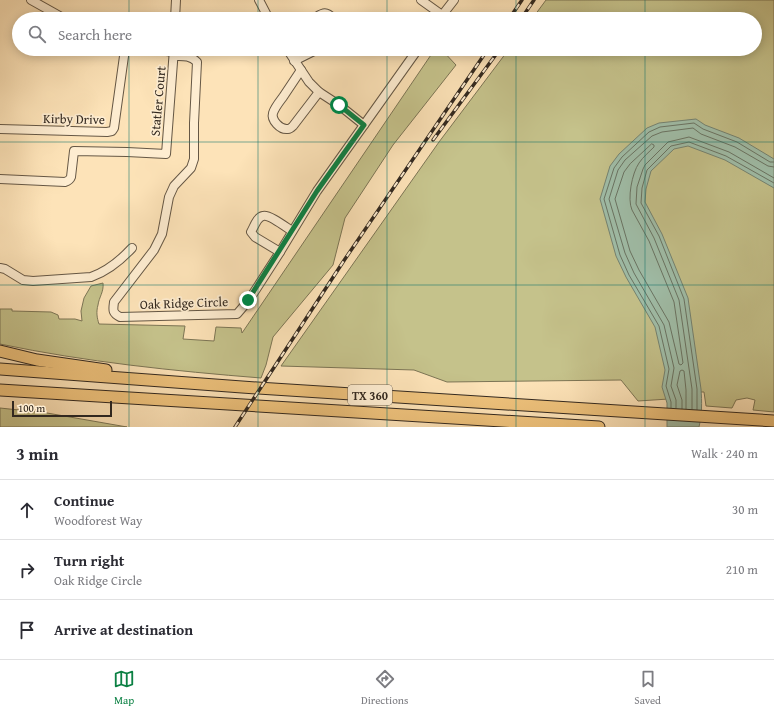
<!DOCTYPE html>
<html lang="en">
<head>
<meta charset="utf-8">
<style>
  :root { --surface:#fff; --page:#f7f7f7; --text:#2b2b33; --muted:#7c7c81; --line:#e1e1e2; --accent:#0b8043 }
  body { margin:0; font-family:"Gentium Book Plus",serif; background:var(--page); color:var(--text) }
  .scale { position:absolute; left:12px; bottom:10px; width:100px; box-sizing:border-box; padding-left:4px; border:2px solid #32281f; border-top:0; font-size:11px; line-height:14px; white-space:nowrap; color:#32281f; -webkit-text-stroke:3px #feedd1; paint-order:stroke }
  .stop { position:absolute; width:12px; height:12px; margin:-9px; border:3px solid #0b8043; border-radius:50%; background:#fff }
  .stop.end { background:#0b8043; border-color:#fff; box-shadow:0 1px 4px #0008 }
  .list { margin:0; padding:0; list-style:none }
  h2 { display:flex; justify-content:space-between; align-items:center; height:52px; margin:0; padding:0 16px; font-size:17px }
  h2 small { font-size:13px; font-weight:400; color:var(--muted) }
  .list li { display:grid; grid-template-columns:26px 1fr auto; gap:12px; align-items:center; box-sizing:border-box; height:60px; padding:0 16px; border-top:1px solid var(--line) }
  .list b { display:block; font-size:15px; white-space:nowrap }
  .list p { margin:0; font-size:13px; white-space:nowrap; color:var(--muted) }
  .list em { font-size:13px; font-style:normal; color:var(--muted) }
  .icon { flex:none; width:22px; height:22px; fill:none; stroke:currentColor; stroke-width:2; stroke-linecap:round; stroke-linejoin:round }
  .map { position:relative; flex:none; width:774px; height:427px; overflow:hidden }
  .search { position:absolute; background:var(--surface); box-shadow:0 2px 10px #0003; left:12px; right:12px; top:12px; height:44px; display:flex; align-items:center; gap:10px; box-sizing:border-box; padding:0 14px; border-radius:22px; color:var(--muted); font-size:15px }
  .sheet { height:232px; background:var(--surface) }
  nav { display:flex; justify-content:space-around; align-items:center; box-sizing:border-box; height:56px; border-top:1px solid var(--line); background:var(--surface); font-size:11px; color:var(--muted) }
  nav a { display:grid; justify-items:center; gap:2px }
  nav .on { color:var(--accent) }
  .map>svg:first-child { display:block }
  .green { fill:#c5c28b; stroke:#7c7555 }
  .water { fill:#a0bfaa; stroke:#748372 }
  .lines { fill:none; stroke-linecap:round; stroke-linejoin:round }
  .shore { stroke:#697464; stroke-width:1 }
  .minor-casing { stroke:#655745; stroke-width:10 }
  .highway-casing { stroke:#32281f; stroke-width:13 }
  .minor { stroke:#feedd1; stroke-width:8 }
  .highway { stroke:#eec27c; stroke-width:11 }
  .rail-casing { stroke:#32281f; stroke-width:3.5 }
  .rail { stroke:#feedd1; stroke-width:2; stroke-dasharray:6; stroke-linecap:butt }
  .route { stroke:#0b8043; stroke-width:5 }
  .grid { fill:none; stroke:#0f766e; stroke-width:1; stroke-opacity:0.55 }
  .labels { text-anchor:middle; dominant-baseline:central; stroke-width:3.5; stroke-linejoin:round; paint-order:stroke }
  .shield { fill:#feedd1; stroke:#6f6354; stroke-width:1 }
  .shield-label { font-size:12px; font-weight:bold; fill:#32281f }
  .street-label { font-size:13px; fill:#32281f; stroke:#feedd1 }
</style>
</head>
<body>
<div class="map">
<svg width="774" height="427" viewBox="0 0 774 427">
  <rect width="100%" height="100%" fill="#fde3b8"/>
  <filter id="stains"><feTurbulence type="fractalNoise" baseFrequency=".005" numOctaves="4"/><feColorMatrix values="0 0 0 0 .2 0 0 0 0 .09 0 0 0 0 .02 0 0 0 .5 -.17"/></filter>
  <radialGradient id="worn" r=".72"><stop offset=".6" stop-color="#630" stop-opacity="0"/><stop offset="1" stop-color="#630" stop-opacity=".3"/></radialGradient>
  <g class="green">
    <path d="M546,0H774V412L753,410L755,400L747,398L736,400L732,408L706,406L704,392H695L684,398L638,401L621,380L447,382L414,370L281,366L439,142L509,49H755V19H532Z"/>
    <path d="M435,49H441L456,65L393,145L345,218L333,265L273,337L266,365L261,378C174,371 86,362 0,344V309H12V311L51,312L58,315L59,319H75L82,321L81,311L84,298L91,286L103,283C104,292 99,297 98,305C96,312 97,318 99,324L185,326L183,339L214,341L216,327L241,328L242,333Z"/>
    <path d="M0,408L47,413L127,427H0Z"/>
  </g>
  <path class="water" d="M696,119L705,125L739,138L774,159V188L725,160L688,146L674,149L651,171L646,189L645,202L662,234L688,298L701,389C702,402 702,414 699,427H667V403L662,387L665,370L655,327L626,277L616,256L600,199L610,166L619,154L647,128L659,123Z"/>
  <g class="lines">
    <g class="shore">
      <path d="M652,144L654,145V147C649,152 643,157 639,163C632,173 627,199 632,210L649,241L674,302L683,363L681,365L679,364L669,322L639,270L630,251L615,199L624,172L630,164Z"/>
      <path d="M671,408V402L666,386L669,369L659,326L629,275L620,255L604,199L614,168L622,157L649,132L660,127L694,123L703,129L737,142L770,162H774"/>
      <path d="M676,408V400L671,386L674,368L664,325L634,273L625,253L609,199L618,170L625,160L652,136L662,132L693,128L701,134L735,147L768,166L774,167"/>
      <path d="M682,409V400L677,385L680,371L682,370L684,371L686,390V409"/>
      <path d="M692,409V389L679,300L654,238L636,204L637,187L643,169L645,165L668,142L689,137L729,152L774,178"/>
      <path d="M697,410V389L684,299L659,236L641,203L642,188L647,170L671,146L689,142L726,156L774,183"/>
    </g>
    <g class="minor-casing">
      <g id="minor">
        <path d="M31,0L65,19"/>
        <path d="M259,0L269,19"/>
        <path d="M421,0L442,15"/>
        <path d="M440,18L454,0"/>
        <path d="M175,19L176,0"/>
        <path d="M313,19C323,13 325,10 334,19"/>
        <path d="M151,49L174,52"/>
        <path d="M287,49L309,82L319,92L339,105L364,125"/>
        <path d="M174,56C183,56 190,55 197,62L194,123V159L191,168L174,186L169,197L162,234L154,250L114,302C113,310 112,313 120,317L237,314L249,300L280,252L317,191L418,49"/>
        <path d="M294,61L318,49"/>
        <path d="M301,70C295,79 289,88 283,97C280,101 275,107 273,113C271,120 280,130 288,129C290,129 291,128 293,126L319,92"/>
        <path d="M0,129L107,132L112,131L114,128L125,49"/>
        <path d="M0,179L65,182C68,181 70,180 71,177L74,151L127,152L166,154L174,49"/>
        <path d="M280,252L255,237L251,232C254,227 257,217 263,216C269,214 287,228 292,231"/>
        <path d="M0,268L5,269L23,280L33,281L91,277C108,271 120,261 132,248"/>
      </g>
    </g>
    <g class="highway-casing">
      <g id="highway">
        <path d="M0,351L37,360L106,370"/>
        <path d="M0,369L242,387L774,421"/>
        <path d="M0,390L599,427"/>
      </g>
    </g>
    <use href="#minor" class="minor"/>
    <use href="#highway" class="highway"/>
    <g class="rail-casing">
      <g id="rail">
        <path d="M509,19L522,0"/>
        <path d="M521,19L534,0"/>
        <path d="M433,140L500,49"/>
        <path d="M235,427L345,259L488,49"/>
      </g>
    </g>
    <use href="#rail" class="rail"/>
  </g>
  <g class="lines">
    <path class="route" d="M248,300L317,191L364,125L339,105"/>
  </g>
  <path class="grid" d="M129,0V19M258,0V19M387,0V19M516,0V19M645,0V19M129,49V427M258,49V427M387,49V427M516,49V427M645,49V427M0,142H774M0,285H774"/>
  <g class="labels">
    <rect class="shield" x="348" y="385" width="44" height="20" rx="3"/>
    <g class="shield-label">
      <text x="370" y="395">TX 360</text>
    </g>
    <g class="street-label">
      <text transform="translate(158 101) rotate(-85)">Statler Court</text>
      <text transform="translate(74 119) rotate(1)">Kirby Drive</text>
      <text transform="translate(184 303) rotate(-2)">Oak Ridge Circle</text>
    </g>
  </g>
  <rect width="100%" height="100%" filter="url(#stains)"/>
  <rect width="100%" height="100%" fill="url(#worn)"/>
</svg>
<div class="scale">100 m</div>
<div class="stop" style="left:339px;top:105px"></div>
<div class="stop end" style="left:248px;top:300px"></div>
<div class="search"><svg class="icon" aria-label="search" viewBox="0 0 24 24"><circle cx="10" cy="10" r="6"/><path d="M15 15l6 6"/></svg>Search here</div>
</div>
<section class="sheet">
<h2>3 min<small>Walk · 240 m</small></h2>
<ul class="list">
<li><svg class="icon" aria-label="ahead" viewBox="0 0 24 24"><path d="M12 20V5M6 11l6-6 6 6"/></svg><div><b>Continue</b><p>Woodforest Way</p></div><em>30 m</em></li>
<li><svg class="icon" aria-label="right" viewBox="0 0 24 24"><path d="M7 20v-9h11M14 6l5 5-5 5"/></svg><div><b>Turn right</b><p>Oak Ridge Circle</p></div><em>210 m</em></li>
<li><svg class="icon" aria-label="arrive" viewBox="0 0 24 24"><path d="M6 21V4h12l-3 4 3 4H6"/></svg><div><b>Arrive at destination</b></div></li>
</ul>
</section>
<nav>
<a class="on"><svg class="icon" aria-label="map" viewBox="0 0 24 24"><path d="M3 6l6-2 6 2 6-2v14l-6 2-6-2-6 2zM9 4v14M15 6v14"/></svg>Map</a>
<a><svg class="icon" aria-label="directions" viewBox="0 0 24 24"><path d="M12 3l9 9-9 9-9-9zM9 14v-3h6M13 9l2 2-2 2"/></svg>Directions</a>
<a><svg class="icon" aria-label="saved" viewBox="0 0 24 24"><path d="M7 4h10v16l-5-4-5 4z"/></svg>Saved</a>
</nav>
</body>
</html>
